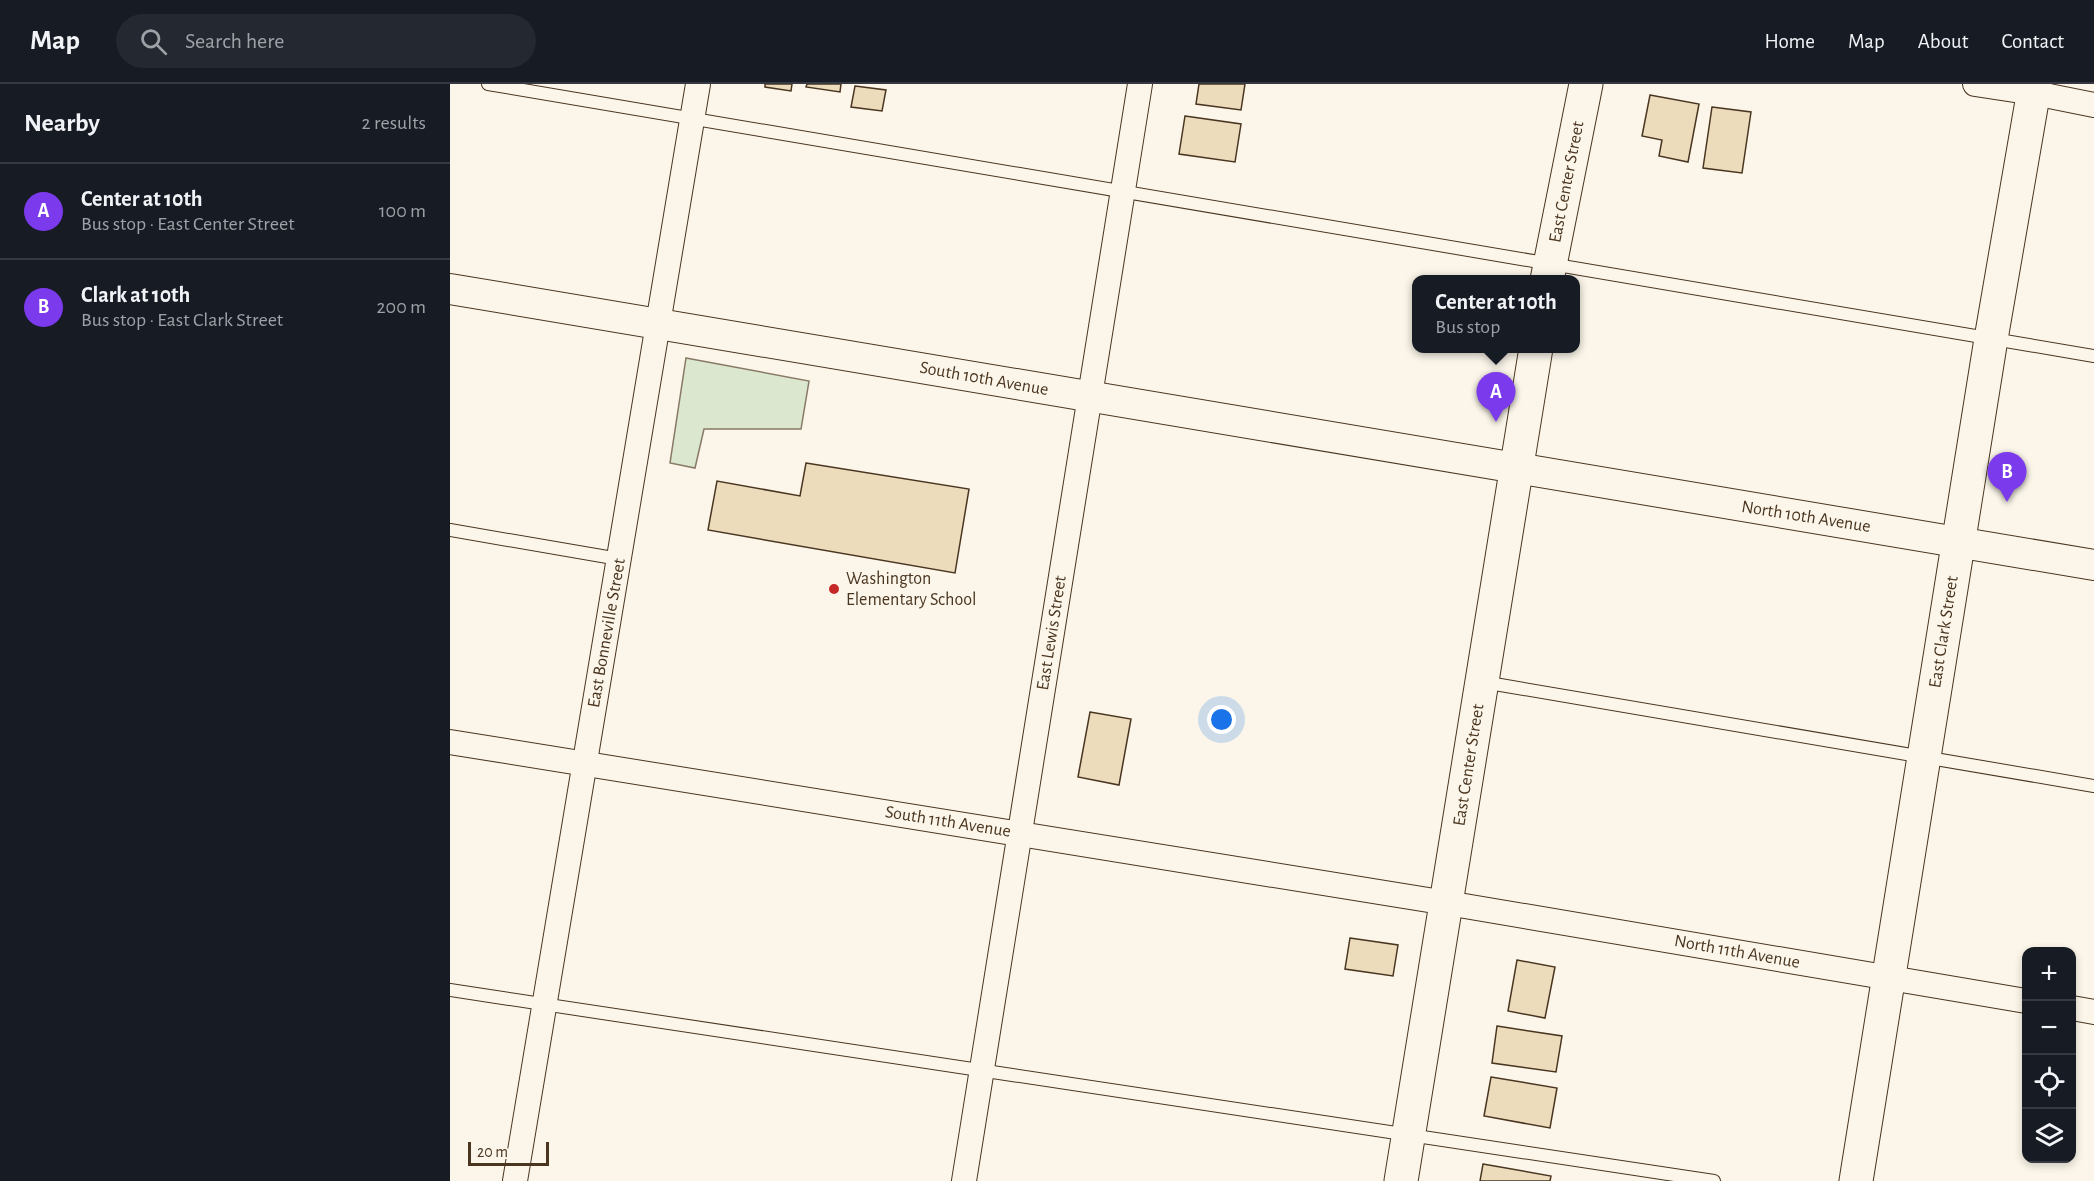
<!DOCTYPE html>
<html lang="en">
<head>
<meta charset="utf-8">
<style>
  :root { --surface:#171b24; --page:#242831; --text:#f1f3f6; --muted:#9ea1a6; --line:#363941; --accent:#7c3aed }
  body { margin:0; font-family:"Alegreya Sans",sans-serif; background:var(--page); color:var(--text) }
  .controls { position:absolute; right:18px; bottom:18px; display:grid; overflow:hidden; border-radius:12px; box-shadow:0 3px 9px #0003 }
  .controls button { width:54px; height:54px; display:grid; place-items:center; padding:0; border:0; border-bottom:2px solid var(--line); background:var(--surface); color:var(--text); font:30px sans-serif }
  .scale { position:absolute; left:18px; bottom:15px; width:81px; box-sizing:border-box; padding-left:6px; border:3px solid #4a3520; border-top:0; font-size:16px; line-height:21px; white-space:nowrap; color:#4a3520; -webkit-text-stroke:4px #fbf6e9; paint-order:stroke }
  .you { position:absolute; left:772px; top:636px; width:21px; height:21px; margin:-15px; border:4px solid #fff; border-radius:50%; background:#1a73e8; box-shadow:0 0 0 9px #1a73e833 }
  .badge { display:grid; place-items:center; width:39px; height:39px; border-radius:50%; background:var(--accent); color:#fff; font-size:20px; font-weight:700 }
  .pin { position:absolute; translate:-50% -50px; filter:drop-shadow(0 2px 3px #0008) }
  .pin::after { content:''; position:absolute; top:32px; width:21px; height:18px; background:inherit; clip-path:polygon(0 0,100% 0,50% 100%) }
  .popup { position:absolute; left:962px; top:191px; width:168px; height:78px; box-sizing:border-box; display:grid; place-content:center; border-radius:12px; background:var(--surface); filter:drop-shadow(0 2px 4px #0005); font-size:20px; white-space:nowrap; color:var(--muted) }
  .popup b { font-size:22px; color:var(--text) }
  .popup::after { content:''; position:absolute; left:50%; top:100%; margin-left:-12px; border:12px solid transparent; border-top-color:var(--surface) }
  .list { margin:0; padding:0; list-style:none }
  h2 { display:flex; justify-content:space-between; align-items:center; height:78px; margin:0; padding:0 24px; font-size:26px }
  h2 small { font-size:20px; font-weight:400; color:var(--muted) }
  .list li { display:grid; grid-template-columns:39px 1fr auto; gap:18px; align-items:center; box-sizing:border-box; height:96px; padding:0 24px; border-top:2px solid var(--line) }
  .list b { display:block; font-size:22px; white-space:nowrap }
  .list p { margin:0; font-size:20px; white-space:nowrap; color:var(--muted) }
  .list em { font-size:20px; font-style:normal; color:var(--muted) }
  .icon { flex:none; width:33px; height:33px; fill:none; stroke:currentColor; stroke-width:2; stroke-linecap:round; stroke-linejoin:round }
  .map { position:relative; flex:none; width:1644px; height:1097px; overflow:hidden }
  header { display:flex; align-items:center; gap:36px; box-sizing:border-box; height:84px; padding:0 30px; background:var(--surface); border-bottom:2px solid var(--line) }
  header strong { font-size:28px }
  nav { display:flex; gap:33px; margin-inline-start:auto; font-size:21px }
  .search { width:420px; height:54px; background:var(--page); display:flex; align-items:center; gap:15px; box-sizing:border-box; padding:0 21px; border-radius:33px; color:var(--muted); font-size:22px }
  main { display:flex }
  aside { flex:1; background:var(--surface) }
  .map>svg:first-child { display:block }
  .green { fill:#dce7d0; stroke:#887966; stroke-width:1.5 }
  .building { fill:#ecdcbc; stroke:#4a3520; stroke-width:1.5 }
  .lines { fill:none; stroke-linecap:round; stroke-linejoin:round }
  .service-casing { stroke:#4a3520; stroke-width:14 }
  .minor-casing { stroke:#4a3520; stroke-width:26 }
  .tertiary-casing { stroke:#4a3520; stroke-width:32 }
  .secondary-casing { stroke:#4a3520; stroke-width:35 }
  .service { stroke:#fbf6e9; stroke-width:12 }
  .minor { stroke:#fbf6e9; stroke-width:24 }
  .tertiary { stroke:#fbf6e9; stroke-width:30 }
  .secondary { stroke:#fbf6e9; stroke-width:33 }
  .poi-dot { fill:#c62828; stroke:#fbf6e9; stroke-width:2 }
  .labels { text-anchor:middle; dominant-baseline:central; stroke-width:4.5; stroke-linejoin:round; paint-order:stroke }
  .street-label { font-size:18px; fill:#4a3520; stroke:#fbf6e9 }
  .poi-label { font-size:18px; fill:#4a3520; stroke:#fbf6e9; text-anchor:start }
</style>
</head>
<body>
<header>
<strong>Map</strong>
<div class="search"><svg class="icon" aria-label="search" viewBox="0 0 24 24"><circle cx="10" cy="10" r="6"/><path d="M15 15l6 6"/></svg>Search here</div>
<nav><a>Home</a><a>Map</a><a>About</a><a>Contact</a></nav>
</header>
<main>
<aside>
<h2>Nearby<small>2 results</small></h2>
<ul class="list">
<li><span class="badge">A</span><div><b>Center at 10th</b><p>Bus stop · East Center Street</p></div><em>100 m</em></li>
<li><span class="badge">B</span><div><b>Clark at 10th</b><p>Bus stop · East Clark Street</p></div><em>200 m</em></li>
</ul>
</aside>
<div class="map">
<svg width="1644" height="1097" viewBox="0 0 1644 1097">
  <rect width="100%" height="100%" fill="#fbf6e9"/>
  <path class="green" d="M236,274L359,297L351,345H254L245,384L220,379Z"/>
  <g class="building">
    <path d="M315,0H342L341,7L315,3Z"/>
    <path d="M357,0H391L390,8L356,3Z"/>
    <path d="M749,0H795L791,26L746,20Z"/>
    <path d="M405,2L436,6L432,27L401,23Z"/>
    <path d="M1200,11L1249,20L1238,78L1209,72L1212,56L1192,52Z"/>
    <path d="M1262,23L1301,28L1292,89L1253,84Z"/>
    <path d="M735,32L791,40L785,78L729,70Z"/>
    <path d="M356,379L519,405L505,489L258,446L267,397L350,412Z"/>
    <path d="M640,628L681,635L669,701L628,693Z"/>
    <path d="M900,854L948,861L943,892L895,885Z"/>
    <path d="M1067,876L1105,883L1095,934L1058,927Z"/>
    <path d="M1047,942L1112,952L1106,988L1042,979Z"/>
    <path d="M1041,993L1107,1004L1100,1044L1034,1032Z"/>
    <path d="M1033,1080L1101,1092L1100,1097H1030Z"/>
  </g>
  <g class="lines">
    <g class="service-casing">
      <g id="service">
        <path d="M38,0L1644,272"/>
        <path d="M0,446L169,475"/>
        <path d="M1033,598L1644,702"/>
        <path d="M0,906L1264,1097"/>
      </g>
    </g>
    <g class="minor-casing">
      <g id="minor">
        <path d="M1525,0L1584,9L1644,21"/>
        <path d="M0,658L997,819L1576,917"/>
        <path d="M1622,924L1644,928"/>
        <path d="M65,1097L248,0"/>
        <path d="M514,1097L690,0"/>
      </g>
    </g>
    <g class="tertiary-casing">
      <path id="tertiary" d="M0,205L1644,481"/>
    </g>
    <g class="secondary-casing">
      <g id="secondary">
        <path d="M1097,196L1136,0"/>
        <path d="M951,1097L1086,264"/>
        <path d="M1406,1097L1541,255L1585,0"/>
      </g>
    </g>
    <use href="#service" class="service"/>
    <use href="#minor" class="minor"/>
    <use href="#tertiary" class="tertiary"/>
    <use href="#secondary" class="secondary"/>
  </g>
  <circle class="poi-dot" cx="384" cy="505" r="6"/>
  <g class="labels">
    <g class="street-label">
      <text transform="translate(1117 98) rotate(-79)">East Center Street</text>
      <text transform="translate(534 295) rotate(10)">South 10th Avenue</text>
      <text transform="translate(1356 433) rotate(9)">North 10th Avenue</text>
      <text transform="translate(1494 548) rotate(-81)">East Clark Street</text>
      <text transform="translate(157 549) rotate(-80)">East Bonneville Street</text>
      <text transform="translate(602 549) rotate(-81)">East Lewis Street</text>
      <text transform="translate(1019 681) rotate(-81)">East Center Street</text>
      <text transform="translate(498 738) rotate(9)">South 11th Avenue</text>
      <text transform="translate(1287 868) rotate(10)">North 11th Avenue</text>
    </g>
    <g class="poi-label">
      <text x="396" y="495">Washington<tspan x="396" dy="21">Elementary School</tspan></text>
    </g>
  </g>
</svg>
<div class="controls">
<button>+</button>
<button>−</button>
<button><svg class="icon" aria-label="locate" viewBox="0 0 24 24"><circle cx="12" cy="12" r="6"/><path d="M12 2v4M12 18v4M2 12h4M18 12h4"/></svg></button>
<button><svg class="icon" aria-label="layers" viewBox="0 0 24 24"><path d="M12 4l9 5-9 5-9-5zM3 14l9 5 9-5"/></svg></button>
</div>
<div class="scale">20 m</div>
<div class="you"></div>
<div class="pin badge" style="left:1046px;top:338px">A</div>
<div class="popup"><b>Center at 10th</b>Bus stop</div>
<div class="pin badge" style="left:1557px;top:418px">B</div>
</div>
</main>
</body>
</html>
